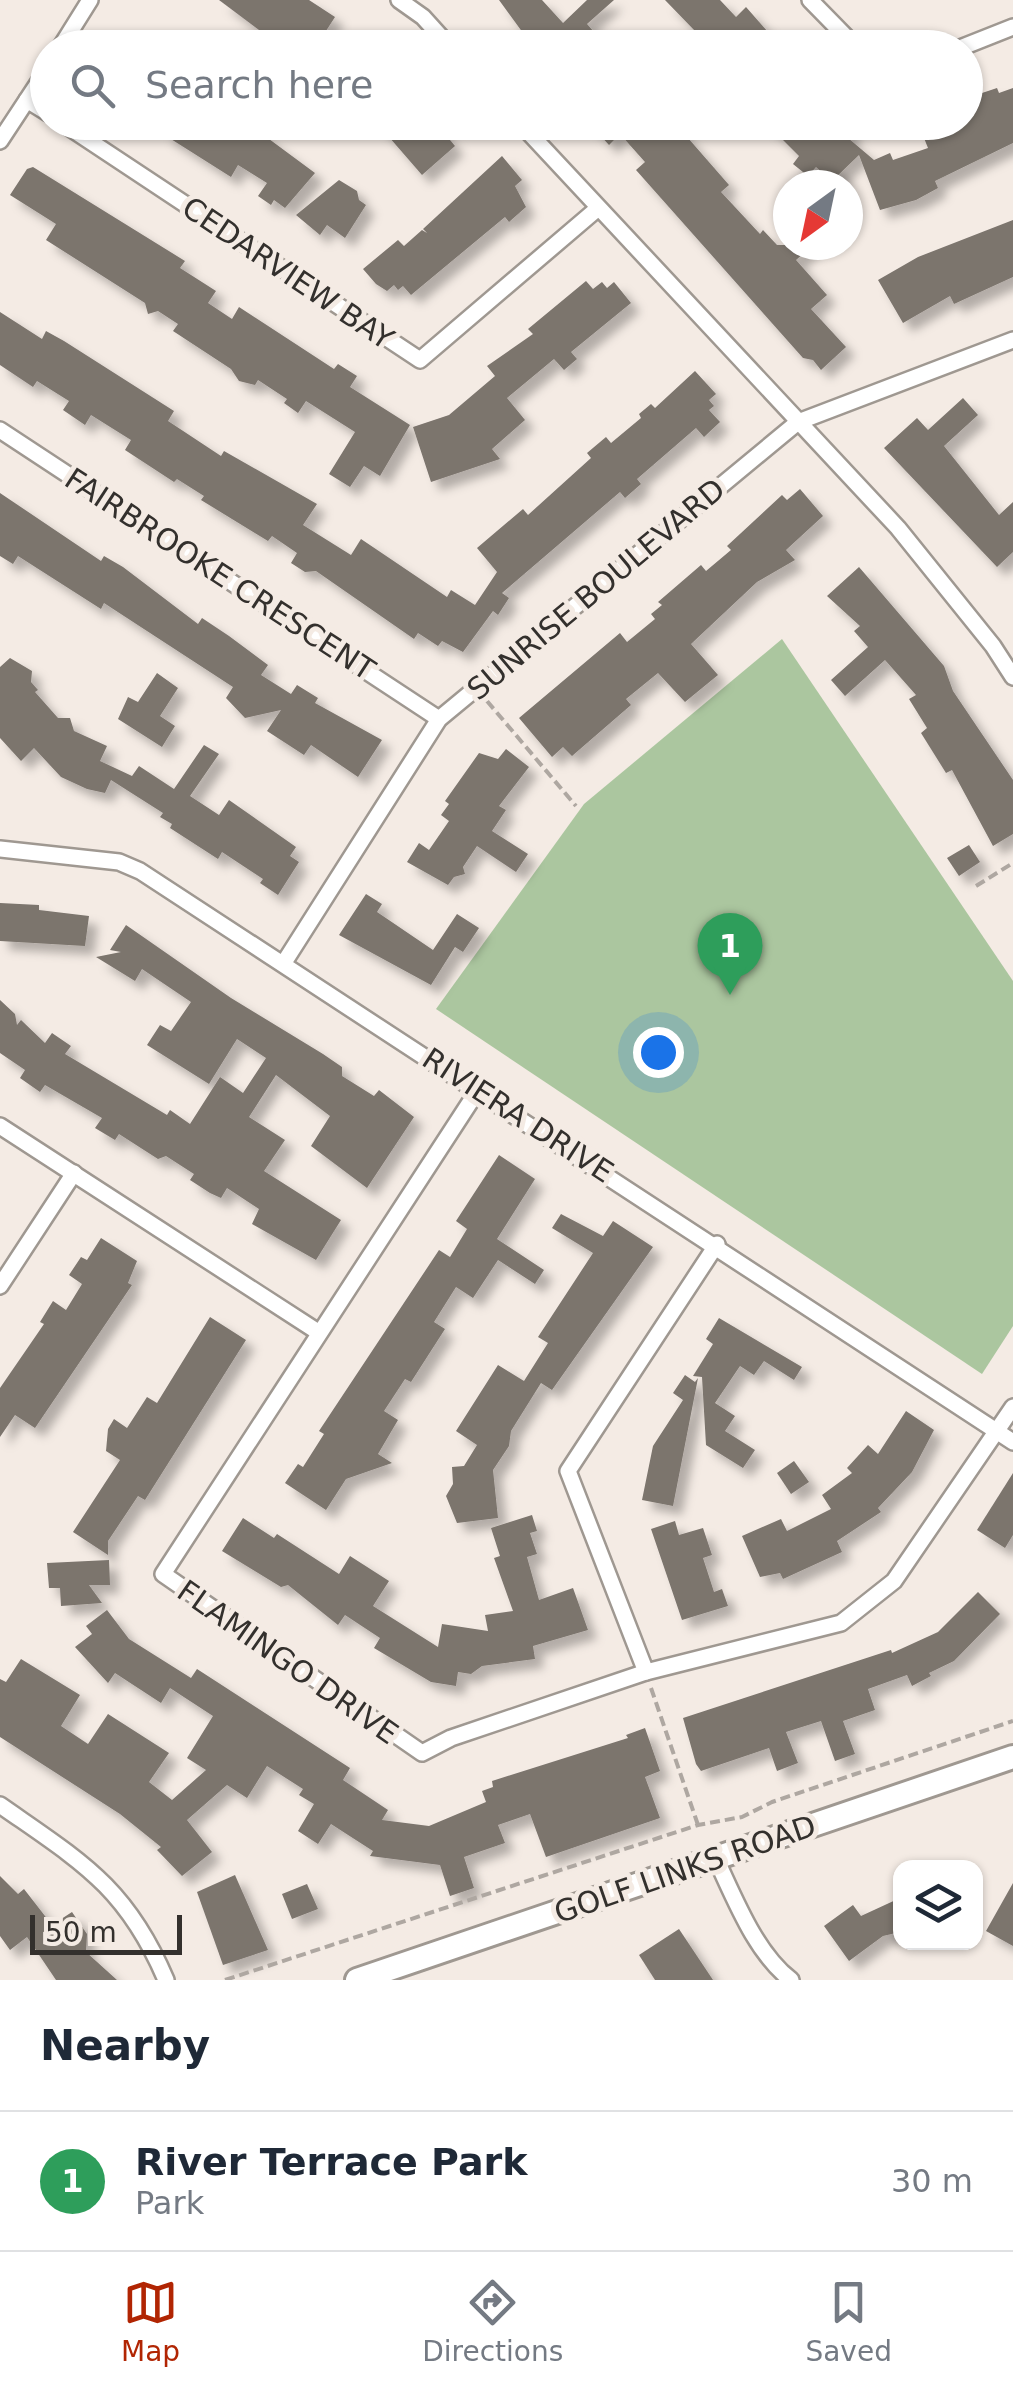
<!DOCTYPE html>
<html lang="en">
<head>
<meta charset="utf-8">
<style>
  :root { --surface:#fff; --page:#f6f6f7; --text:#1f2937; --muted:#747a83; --line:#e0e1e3; --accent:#b12503 }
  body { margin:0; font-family:"DejaVu Sans",sans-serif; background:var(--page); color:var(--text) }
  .controls { position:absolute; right:30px; bottom:30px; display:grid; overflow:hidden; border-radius:20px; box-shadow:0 2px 8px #0004 }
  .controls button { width:90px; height:90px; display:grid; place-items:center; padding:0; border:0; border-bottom:2px solid var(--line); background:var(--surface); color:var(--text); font:50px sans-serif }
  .compass { position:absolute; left:773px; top:170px; width:90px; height:90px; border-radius:50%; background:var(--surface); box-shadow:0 2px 8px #0004; rotate:213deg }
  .scale { position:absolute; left:30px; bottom:25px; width:152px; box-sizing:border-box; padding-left:10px; border:5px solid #33302d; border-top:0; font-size:28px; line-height:35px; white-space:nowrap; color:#33302d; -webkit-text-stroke:8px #f4ebe4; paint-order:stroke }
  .you { position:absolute; left:658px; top:1052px; width:35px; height:35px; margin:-25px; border:8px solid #fff; border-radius:50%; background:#1a73e8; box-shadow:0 0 0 15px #1a73e833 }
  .badge { display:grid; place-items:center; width:65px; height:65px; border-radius:50%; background:var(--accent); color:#fff; font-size:32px; font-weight:700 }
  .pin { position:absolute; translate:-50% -82px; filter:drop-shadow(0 2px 5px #0008) }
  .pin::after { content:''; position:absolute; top:52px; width:35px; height:30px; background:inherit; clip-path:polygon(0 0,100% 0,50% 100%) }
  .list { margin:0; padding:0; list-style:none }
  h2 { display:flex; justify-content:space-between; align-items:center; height:130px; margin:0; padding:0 40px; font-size:42px }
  h2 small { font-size:32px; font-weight:400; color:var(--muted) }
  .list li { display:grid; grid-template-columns:65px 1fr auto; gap:30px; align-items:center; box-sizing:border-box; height:140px; padding:0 40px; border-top:2px solid var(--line) }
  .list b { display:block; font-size:38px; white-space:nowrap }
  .list p { margin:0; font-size:32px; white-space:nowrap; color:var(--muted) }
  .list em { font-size:32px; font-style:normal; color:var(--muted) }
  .icon { flex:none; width:55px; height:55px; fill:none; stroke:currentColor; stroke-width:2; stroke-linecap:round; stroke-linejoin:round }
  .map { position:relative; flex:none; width:1013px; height:1980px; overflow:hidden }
  .search { position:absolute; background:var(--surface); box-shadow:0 2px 8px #0004; left:30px; right:30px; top:30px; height:110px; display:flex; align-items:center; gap:25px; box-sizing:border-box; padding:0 35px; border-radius:55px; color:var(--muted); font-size:38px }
  .sheet { height:270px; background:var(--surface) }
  nav { display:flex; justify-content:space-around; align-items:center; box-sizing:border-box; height:140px; border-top:2px solid var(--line); background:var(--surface); font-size:28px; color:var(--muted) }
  nav a { display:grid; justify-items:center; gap:5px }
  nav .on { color:var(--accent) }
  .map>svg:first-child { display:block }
  .green { fill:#abc69f }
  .building { fill:#7b746d; filter:url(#shadow) }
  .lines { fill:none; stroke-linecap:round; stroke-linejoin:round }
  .minor-casing { stroke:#9f9891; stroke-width:20 }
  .secondary-casing { stroke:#9f9891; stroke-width:28 }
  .path { stroke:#aea7a1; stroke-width:4; stroke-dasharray:10 5; stroke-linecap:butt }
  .minor { stroke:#fff; stroke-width:15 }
  .secondary { stroke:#fff; stroke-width:22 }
  .labels { text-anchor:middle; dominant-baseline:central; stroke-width:10; stroke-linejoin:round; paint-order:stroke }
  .street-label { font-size:30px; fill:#33302d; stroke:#f4ebe4 }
</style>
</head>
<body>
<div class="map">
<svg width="1013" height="1980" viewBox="0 0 1013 1980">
  <defs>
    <filter id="shadow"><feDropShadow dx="9" dy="9" stdDeviation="5" flood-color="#0004"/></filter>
  </defs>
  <rect width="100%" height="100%" fill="#f4ebe4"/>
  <path class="green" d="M782,639L1013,981V1326L982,1374L436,1009L584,804Z"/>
  <g class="building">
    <path d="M219,0H309L335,17L315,48H283Z"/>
    <path d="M499,0H542L563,23L587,0H614L587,24L608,48H534Z"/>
    <path d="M665,0H720L736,17L746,7L782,48H699L688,37L695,31Z"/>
    <path d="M997,88L999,93L1013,88V143L935,181L938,188L916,200L880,210L859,155L832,181L816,167L808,176L793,164L799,156L765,122H843L853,131L848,138L874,160L890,153L893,160L928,148L920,128L935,122H966L974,115L967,98Z"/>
    <path d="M170,122H246L315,173L285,208L274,200L271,205L258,196L267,183L238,165L231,177L163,134Z"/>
    <path d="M376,122H435L455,146L422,175Z"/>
    <path d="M588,122H674L729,185L721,192L760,234L763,230L777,245H813L796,260L827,295L811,309L846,347L821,370L813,360L803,358L636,170L645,162L620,134L609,145Z"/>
    <path d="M502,156L522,180L515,186L526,207L509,222L505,217L411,295L403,286L398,290L394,285L387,291L376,284L363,269L398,240L404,246L422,230L427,233L423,229Z"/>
    <path d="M33,167L185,261L180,268L216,291L208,303L232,319L239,307L334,369L338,364L357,376L350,387L410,425L380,476L364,466L350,487L329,474L355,432L306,401L298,413L284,403L287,399L258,380L255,385L239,381L231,369L173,331L178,324L158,311L148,314L145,303L46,240L56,224L10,195L27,169Z"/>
    <path d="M339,180L357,191L359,200L366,205L345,238L327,225L320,235L296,215Z"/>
    <path d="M1013,220V277L954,304L950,296L903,323L878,280L918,257Z"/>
    <path d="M586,281L593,289L602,282L607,288L614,282L631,303L571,352L577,359L564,370L554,359L507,398L525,420L492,449L500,459L431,482L413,427L449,415L495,376L487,366L533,334L528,329Z"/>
    <path d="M0,312L42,339L46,331L64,341L174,411L168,421L221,456L224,451L317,504L303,525L351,555L361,539L447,597L451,590L475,605L497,572L477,548L523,509L528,515L591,458L587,453L606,437L611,443L641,418L639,414L651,404L655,408L695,371L716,394L709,400L714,406L709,410L720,422L704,437L696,428L637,479L641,484L625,498L620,492L502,593L509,598L498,615L493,611L463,652L442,641L438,646L418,633L414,639L316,571L305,572L291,563L297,553L272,536L268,541L201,500L204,496L177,479L174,482L125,450L131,440L91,415L85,425L63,410L69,401L37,381L33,387L0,365Z"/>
    <path d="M963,398L978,415L944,446L999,515L1013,502V552L997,567L884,448L917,418L928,430Z"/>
    <path d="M800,489L823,516L786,550L795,560L757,582L691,644L718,675L685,702L658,673L626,699L631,705L572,756L563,747L552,757L519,718L620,633L627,642L655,619L651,614L662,605L658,602L701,565L706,571L731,550L727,546L782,495L787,500Z"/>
    <path d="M0,493L101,561L104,556L123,567L198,624L202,618L229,636L268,665L261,675L291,694L297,685L318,698L315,703L382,740L358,777L311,745L304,755L267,731L281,710L245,718L226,698L233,687L104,603L101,609L18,556L13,564L0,556Z"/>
    <path d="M859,567L944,666L953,691L1013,780V834L993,846L952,770L946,773L921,733L927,728L909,699L916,695L885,660L845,696L831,680L868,647L854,631L860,626L827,596Z"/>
    <path d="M10,658L32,671L31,682L38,690L35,692L58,718H70L74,731L107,746L100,761L132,776L139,766L174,789L204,745L219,754L190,796L219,815L229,800L296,847L290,856L299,862L278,895L260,883L263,879L222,852L218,859L170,828L172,824L160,817L163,813L111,780L105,793L87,789L61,777L34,748L21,761L0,738V667Z"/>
    <path d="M157,673L178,688L160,716L175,726L162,747L118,719L128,697L138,702Z"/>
    <path d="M506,749L529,767L499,806L506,810L492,831L528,854L516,872L477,846L463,867L465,874L454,877L448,885L407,862L419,843L429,850L449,821L441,815L449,804L445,801L479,753L498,759Z"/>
    <path d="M969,845L980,862L959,876L947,858Z"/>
    <path d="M366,894L382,904L377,912L433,950L457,914L479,928L463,952L455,947L431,985L339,935Z"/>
    <path d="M0,903L39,905V910L89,916L85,946L0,941Z"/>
    <path d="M126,925L231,998L323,1054L342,1067V1076L374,1096L379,1090L414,1117L367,1188L311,1146L330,1116L276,1075L249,1117L285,1140L264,1171L341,1220L316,1260L252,1224L259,1209L227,1188L221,1198L210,1193L190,1180L194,1174L166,1156L158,1159L119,1134L115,1140L95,1128L102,1118L45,1085L40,1092L20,1078L25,1070L0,1053V1000L15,1014L17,1025L21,1020L45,1043L52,1033L71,1046L65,1054L167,1115L170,1110L190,1124L220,1077L243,1093L266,1058L237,1039L209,1084L147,1045L160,1025L171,1031L191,1002L142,969L135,981L96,957L121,952L110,950Z"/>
    <path d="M499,1155L535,1179L497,1239L544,1270L535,1284L498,1260L473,1298L456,1287L434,1322L445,1329L411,1382L405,1379L384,1411L398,1420L378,1454L392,1463L346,1479L326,1510L285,1483L298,1464L303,1467L324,1434L319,1431L439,1250L450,1257L467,1229L456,1221Z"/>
    <path d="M561,1214L603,1236L613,1221L653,1247L552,1390L541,1383L511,1431L509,1446L493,1470L498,1518L457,1523L446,1496L453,1484L452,1467L464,1466L477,1445L456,1431L498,1365L524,1381L548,1343L538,1337L593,1253L552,1228Z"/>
    <path d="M101,1238L137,1261L128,1283L132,1285L35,1428L15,1415L0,1437V1388L44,1324L40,1322L53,1301L66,1310L82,1284L69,1275L81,1257L87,1260Z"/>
    <path d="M210,1317L246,1340L145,1500L138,1496L108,1541V1555L73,1532L120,1460L106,1451L108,1429L114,1419L127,1428L147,1397L157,1403Z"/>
    <path d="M719,1318L802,1367L794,1380L764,1361L754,1375L740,1366L715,1403L735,1416L725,1431L755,1450L743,1468L706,1445L702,1377L693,1376L713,1344L706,1339Z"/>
    <path d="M685,1375L695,1382L698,1378L673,1506L642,1500L653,1446L683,1400L673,1393Z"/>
    <path d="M906,1411L934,1430L912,1472L878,1508L881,1512L837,1541L842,1552L783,1579L780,1573L760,1577L742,1536L781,1519L787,1531L831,1509L822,1495L852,1473L847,1468L868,1445L878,1454Z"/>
    <path d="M794,1461L809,1482L791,1494L777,1473Z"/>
    <path d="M1013,1473V1535L1005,1548L977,1530Z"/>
    <path d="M532,1515L537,1531L530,1533L537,1554L527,1557L539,1600L573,1588L588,1630L533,1646L535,1659L482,1666L471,1674L458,1672L456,1686L431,1682L374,1648L380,1638L345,1615L338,1625L288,1585L281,1587L222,1551L243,1518L274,1538L277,1534L339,1574L350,1556L389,1581L373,1606L438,1647L442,1624L488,1631L485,1615L513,1611L494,1558L500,1556L491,1528Z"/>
    <path d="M675,1521L679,1535L703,1528L712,1555L703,1558L714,1592L722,1589L728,1606L682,1620L651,1529Z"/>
    <path d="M109,1560L110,1585H89L102,1603L61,1606L60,1588H49L47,1563Z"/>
    <path d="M978,1592L1000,1614L954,1661L929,1673L931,1676L912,1686L907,1675L868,1689L875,1710L843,1721L855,1754L835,1761L821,1721L786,1732L798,1763L777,1771L769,1748L701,1771L696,1764L683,1718L891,1650L892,1653L938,1632Z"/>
    <path d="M107,1610L129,1639L191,1678L197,1669L350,1768L343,1780L388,1810L382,1820L429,1826L486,1802L482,1791L493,1787L492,1781L628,1738L626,1735L645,1728L660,1771L645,1777L660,1818L546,1857L530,1814L498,1825L505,1843L464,1857L474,1888L450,1896L440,1865L370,1856L373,1851L331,1824L318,1844L298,1831L314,1804L299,1795L303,1789L267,1766L247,1798L227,1785L187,1820L212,1852L182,1876L157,1850L161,1847L120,1814L0,1737V1679L6,1682L21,1659L80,1695L61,1726L88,1744L108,1714L169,1753L149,1782L172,1800L206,1770L187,1758L213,1716L170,1688L161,1703L115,1673L108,1683L75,1647L92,1634L86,1626Z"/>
    <path d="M235,1875L268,1950L223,1965L197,1892Z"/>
    <path d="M0,1876L18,1894L24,1889L52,1925L72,1912L87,1934L86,1952L117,1980H56L27,1937L10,1950L0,1936Z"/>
    <path d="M1013,1883V1946L986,1931Z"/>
    <path d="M307,1884L318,1909L292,1919L282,1894Z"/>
    <path d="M900,1898V1932L883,1936L849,1961L824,1926L853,1905L861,1916Z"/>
    <path d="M679,1929L713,1980H655L639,1955Z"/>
  </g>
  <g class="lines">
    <g class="minor-casing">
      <g id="minor">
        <path d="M399,0L423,17L451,48"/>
        <path d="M810,0L857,48"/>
        <path d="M60,48L90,0"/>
        <path d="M960,48L1013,27"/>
        <path d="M27,100L48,113"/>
        <path d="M61,122L420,360L597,209"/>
        <path d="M519,122L898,528L993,646L1013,677"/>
        <path d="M0,141L48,68"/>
        <path d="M0,430L439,719"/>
        <path d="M0,849L119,862L140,871L1013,1442"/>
        <path d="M285,961L439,719L798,422L1013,340"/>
        <path d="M478,1090L163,1574L422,1753L451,1738L646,1672L841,1623L894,1581L1013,1407"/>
        <path d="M0,1126L318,1332"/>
        <path d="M0,1286L74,1173"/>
        <path d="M646,1672L568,1471L717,1244"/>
        <path d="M0,1805C80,1861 126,1886 166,1980"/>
        <path d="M716,1859C735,1899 755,1952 791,1980"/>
      </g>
    </g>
    <g class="secondary-casing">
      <path id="secondary" d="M357,1980L1013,1757"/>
    </g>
    <g class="path">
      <path d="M487,701L576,806"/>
      <path d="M976,886L1013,863"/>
      <path d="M651,1688L698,1825"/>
      <path d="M225,1980L698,1825L742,1817L772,1802L1013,1721"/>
    </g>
    <use href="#minor" class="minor"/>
    <use href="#secondary" class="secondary"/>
  </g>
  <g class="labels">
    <g class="street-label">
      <text transform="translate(288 273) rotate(34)">CEDARVIEW BAY</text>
      <text transform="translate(220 574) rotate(33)">FAIRBROOKE CRESCENT</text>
      <text transform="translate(596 589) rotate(-40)">SUNRISE BOULEVARD</text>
      <text transform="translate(518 1115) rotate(33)">RIVIERA DRIVE</text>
      <text transform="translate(288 1662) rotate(35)">FLAMINGO DRIVE</text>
      <text transform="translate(685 1869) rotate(-19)">GOLF LINKS ROAD</text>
    </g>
  </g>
</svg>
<div class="controls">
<button><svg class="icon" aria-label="layers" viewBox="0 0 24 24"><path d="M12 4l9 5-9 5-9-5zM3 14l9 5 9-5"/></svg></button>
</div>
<svg class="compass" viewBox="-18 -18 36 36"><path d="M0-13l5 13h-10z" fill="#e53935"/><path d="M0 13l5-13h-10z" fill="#747a83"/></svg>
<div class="scale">50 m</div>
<div class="you"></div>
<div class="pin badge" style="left:730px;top:995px;background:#2e9e5b">1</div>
<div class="search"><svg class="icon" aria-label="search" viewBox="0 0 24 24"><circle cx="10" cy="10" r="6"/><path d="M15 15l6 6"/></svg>Search here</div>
</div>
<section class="sheet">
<h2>Nearby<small></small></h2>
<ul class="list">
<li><span class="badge" style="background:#2e9e5b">1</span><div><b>River Terrace Park</b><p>Park</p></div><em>30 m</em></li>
</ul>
</section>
<nav>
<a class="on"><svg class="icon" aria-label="map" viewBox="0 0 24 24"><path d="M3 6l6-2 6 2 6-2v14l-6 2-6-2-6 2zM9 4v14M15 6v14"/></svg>Map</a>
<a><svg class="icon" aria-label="directions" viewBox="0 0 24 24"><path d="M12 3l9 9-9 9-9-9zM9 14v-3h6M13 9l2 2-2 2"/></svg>Directions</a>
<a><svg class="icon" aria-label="saved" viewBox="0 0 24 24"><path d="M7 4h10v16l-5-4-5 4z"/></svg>Saved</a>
</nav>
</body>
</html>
